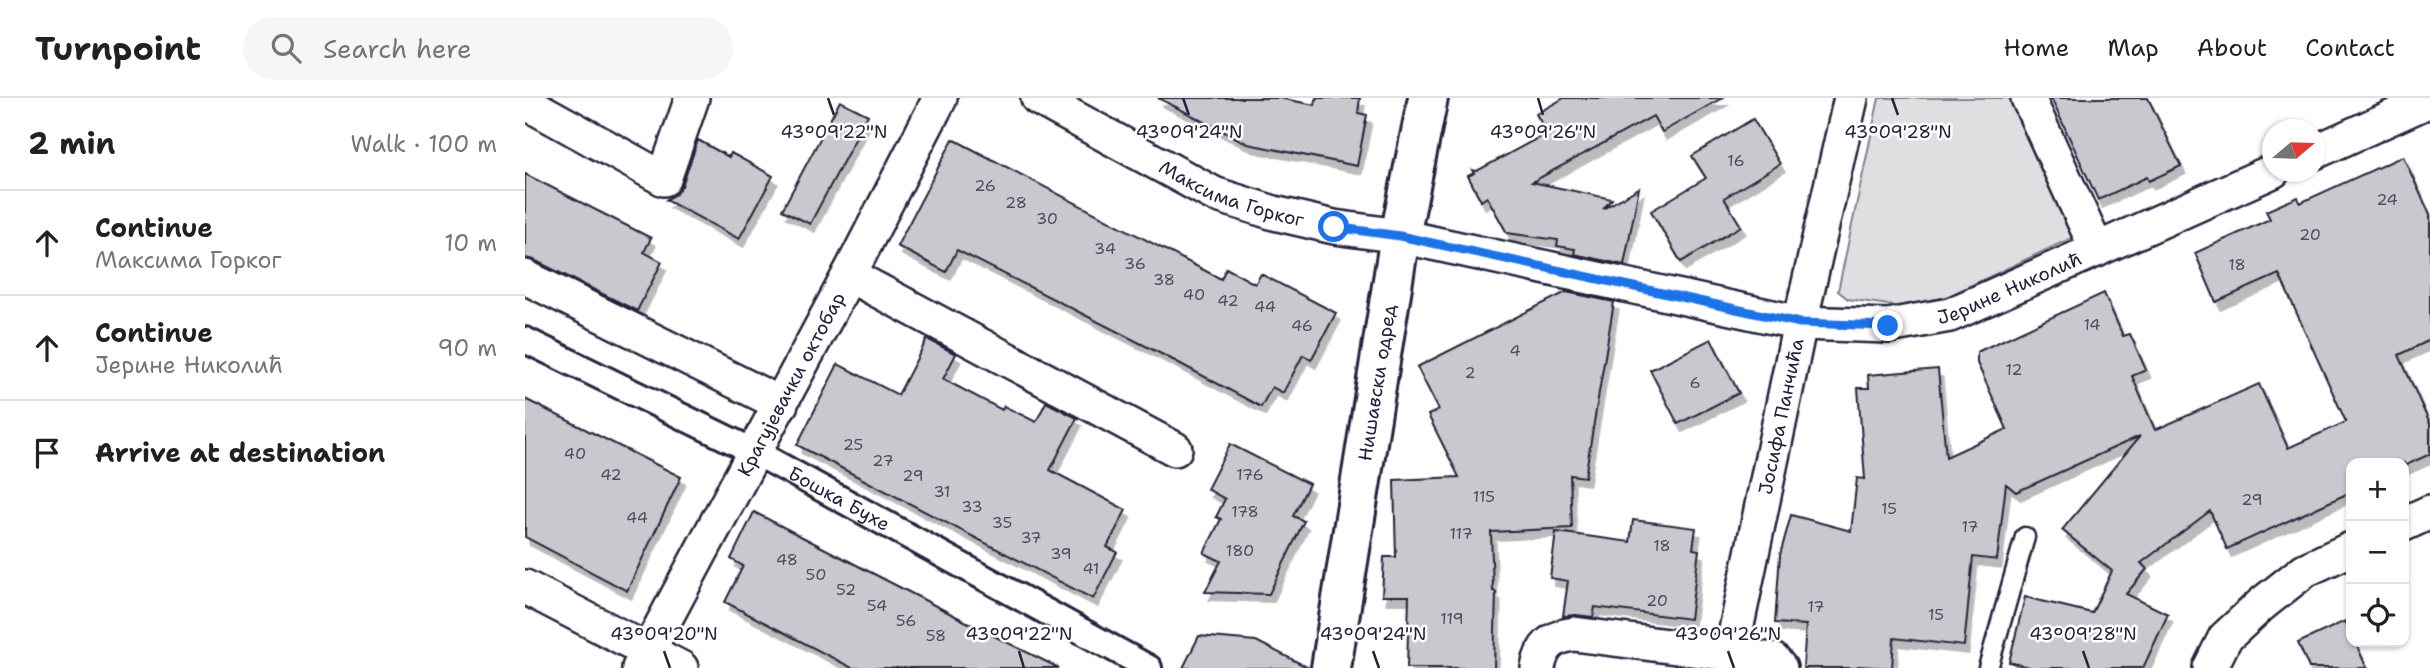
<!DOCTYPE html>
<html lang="en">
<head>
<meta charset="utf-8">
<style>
  :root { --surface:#fff; --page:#f6f6f6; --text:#202124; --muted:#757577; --line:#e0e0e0 }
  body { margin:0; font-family:"Shantell Sans",sans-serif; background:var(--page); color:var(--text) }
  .controls { position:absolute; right:21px; bottom:21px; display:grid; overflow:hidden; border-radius:14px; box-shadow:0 2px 5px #0004 }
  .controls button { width:63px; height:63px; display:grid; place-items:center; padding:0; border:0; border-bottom:2px solid var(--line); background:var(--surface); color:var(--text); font:35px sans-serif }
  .compass { position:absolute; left:1737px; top:21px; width:63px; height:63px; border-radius:50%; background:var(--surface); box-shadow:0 2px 5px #0004; rotate:71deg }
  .stop { position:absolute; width:21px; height:21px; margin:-16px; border:5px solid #1a73e8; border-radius:50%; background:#fff }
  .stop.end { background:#1a73e8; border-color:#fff; box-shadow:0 2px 7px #0008 }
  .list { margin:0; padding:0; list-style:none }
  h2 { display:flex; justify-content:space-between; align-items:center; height:91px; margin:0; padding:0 28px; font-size:30px }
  h2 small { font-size:23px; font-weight:400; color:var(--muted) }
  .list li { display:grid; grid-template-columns:46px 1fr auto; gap:21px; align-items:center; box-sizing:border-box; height:105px; padding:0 28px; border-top:2px solid var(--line) }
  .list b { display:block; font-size:26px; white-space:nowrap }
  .list p { margin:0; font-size:23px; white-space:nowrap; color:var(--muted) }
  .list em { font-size:23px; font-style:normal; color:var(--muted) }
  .icon { flex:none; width:38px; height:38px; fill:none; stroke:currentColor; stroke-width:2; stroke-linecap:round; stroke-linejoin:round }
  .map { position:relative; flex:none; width:1905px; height:570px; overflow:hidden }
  header { display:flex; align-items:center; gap:42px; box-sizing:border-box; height:98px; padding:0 35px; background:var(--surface); border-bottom:2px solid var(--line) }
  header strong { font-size:33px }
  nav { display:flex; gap:38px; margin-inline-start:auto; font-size:24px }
  .search { width:490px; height:63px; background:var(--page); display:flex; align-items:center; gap:18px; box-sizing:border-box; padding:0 24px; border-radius:38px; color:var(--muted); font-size:26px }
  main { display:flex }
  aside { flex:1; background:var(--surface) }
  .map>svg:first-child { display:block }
  .green { fill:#dfdfe2; stroke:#80808e; stroke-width:2 }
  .building { fill:#c8c8cf; stroke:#22223b; stroke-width:2; filter:url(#shadow) }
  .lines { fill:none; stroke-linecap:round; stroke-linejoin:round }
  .service-casing { stroke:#22223b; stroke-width:23 }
  .pedestrian-casing { stroke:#22223b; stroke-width:30 }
  .minor-casing { stroke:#22223b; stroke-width:38 }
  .tertiary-casing { stroke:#22223b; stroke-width:44 }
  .service { stroke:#fff; stroke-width:18 }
  .pedestrian { stroke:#fff; stroke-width:24 }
  .minor { stroke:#fff; stroke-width:33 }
  .tertiary { stroke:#fff; stroke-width:38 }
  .route { stroke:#1a73e8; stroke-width:9 }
  .ticks { fill:none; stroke:#22223b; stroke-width:2.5 }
  .labels { text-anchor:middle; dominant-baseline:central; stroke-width:5; stroke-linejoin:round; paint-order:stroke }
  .number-label { font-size:16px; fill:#4c4c60 }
  .street-label { font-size:19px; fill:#22223b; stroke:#fff }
  .ticks-label { font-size:18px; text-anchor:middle; fill:#22223b; stroke:#fff; stroke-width:5; stroke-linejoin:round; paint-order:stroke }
</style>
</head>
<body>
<header>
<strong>Turnpoint</strong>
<div class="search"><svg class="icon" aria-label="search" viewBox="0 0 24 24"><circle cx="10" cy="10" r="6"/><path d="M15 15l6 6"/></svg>Search here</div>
<nav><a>Home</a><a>Map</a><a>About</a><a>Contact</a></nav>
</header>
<main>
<aside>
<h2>2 min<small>Walk · 100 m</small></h2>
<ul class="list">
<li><svg class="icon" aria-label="ahead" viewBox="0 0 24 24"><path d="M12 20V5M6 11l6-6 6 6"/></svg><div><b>Continue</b><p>Максима Горког</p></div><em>10 m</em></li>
<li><svg class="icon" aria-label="ahead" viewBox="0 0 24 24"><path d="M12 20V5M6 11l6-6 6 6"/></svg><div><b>Continue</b><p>Јерине Николић</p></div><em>90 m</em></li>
<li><svg class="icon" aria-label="arrive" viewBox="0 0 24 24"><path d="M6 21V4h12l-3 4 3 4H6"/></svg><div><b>Arrive at destination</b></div></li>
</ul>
</aside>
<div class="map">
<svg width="1905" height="570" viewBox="0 0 1905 570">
  <defs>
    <filter id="shadow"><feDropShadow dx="4.5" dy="8" stdDeviation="0" flood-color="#0004"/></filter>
  </defs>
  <rect width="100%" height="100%" fill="#fff"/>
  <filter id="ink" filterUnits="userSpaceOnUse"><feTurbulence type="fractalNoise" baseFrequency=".0143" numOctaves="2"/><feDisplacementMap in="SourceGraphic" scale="14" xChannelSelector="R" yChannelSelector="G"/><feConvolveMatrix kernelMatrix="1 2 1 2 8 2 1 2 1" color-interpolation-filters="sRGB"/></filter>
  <g filter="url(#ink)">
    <path class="green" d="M1354,0H1490L1555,136L1413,203L1377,209L1323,201L1313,193Z"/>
    <g class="building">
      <path d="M633,0H754L790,7L791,0H835L833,15L842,17L832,68L723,46Z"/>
      <path d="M1039,0H1197L1137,34L1128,18L1007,84L1087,101L1078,111L1114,90L1099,167L1049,156L1050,151L1032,148L1033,142L982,135L962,99L956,103L943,78L949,75L947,72L952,73L1022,35L1011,16Z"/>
      <path d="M1526,0H1623L1656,68L1624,83L1622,79L1573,102Z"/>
      <path d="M315,3L343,17L285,126L257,112Z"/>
      <path d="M1228,21L1255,66L1199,100L1216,128L1156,164L1126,113L1181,80L1167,58Z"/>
      <path d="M428,41L696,181L701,170L730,186L736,176L811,215L786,262L778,257L758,295L747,289L736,309L652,264L432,152L421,174L372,148Z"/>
      <path d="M173,42L204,59L206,55L248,78L214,141L141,102L151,96L157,88Z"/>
      <path d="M1878,58L1905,117V242L1874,257L1905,326V356L1879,368V365H1826V394L1702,451L1685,413L1616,465L1622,471L1601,496L1643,516L1618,570H1507L1484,564L1500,499L1567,515L1587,473L1537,432L1615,338L1491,394L1481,386L1472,462L1448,459L1439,548L1369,540L1367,570L1333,568V570H1278L1281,527L1250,525L1255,457L1266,417L1326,433L1332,380L1340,381L1333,290H1344L1343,277L1413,271L1421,359L1482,331L1452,265V254L1579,195L1598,238L1605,236L1621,272L1607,278L1630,332L1734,286L1763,350L1821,324L1754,176L1691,204L1670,155L1745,121L1741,113L1773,99L1775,105Z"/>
      <path d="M0,76L126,140L119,154L137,164L112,213L9,162L0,160Z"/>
      <path d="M1041,194L1089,204L1060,379L1045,377L1047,430L966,434L968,493L971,494L969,570H882L884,498H857L859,459H871L869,382L934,379L903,317L914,312L892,269Z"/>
      <path d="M402,241L431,256L418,281L477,312L479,308L511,324L521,304L552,320L525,372L601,412L582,449L592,454L568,501L272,347L313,266L373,297Z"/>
      <path d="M1186,241L1214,295L1153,326L1125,272Z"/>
      <path d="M0,301L156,379L102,493L0,439Z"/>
      <path d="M705,346L784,386L768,418L779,423L744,496L680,494L696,463L679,455L696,421L691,419L700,401L682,391Z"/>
      <path d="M229,414L467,537L534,570H327L200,504L218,468L206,461Z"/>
      <path d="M1108,422L1171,430L1168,451L1174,452L1165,521L1070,509L1068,519L1051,517L1038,518L1043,483L1025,480L1031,434L1105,444Z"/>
      <path d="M1820,523L1826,536V544H1830L1842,570H1784L1773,545Z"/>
      <path d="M674,538L731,543L784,570H658Z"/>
    </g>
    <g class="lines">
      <g class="service-casing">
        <path id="service" d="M1463,570L1500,439"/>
      </g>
      <g class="pedestrian-casing">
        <g id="pedestrian">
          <path id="s1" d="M0,242L230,354L624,570"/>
        </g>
      </g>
      <g class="minor-casing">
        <g id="minor">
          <path id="s2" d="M513,0L689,96L749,115L809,129L875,138L1275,225L1363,228L1425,217L1748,73"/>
          <path d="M1503,0L1572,152"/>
          <path d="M0,4L139,81L167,0"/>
          <path d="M1790,54L1905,2"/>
          <path d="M324,177L650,351"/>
          <path d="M0,179L256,306"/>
          <path d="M1879,426L1905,414"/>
          <path d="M0,489L156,570"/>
          <path id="s3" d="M114,570L324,177L415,0"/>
          <path d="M1013,570C1017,548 1027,539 1049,536L1206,556"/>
          <path id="s4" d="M1255,570L1248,562L1206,556L1275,225L1326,0"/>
          <path d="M1685,570L1700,540L1737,506L1780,472L1826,451"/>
        </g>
      </g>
      <g class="tertiary-casing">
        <g id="tertiary">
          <path id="s5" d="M806,570L875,138L903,0"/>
        </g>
      </g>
      <use href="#service" class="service"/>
      <use href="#pedestrian" class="pedestrian"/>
      <use href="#minor" class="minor"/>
      <use href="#tertiary" class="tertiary"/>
    </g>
  </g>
  <g class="lines" filter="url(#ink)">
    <path class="route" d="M809,129L875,138L1275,225L1363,228"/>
  </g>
  <path class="ticks" d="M303,0L309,17M658,0L664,17M1013,0L1018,17M1367,0L1373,17M139,553L145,570M494,553L499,570M848,553L854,570M1203,553L1209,570M1558,553L1564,570"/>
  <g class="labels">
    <g class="number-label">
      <text x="1211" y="62">16</text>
      <text x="460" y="87">26</text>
      <text x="1862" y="101">24</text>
      <text x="491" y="104">28</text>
      <text x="522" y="120">30</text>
      <text x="1785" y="136">20</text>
      <text x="580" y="150">34</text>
      <text x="610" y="165">36</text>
      <text x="1712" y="166">18</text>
      <text x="639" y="181">38</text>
      <text x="669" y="196">40</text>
      <text x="703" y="202">42</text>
      <text x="740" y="208">44</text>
      <text x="1567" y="226">14</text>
      <text x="777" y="227">46</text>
      <text x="990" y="252">4</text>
      <text x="1489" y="271">12</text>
      <text x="945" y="274">2</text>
      <text x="1170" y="284">6</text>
      <text x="328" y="346">25</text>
      <text x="50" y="355">40</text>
      <text x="358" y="362">27</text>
      <text x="86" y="376">42</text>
      <text x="725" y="376">176</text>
      <text x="388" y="377">29</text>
      <text x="417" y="393">31</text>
      <text x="959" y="398">115</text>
      <text x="1727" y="401">29</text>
      <text x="447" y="408">33</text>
      <text x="1364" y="410">15</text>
      <text x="720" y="413">178</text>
      <text x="112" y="419">44</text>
      <text x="477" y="424">35</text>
      <text x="1445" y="428">17</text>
      <text x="936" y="435">117</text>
      <text x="506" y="439">37</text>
      <text x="1137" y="447">18</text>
      <text x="715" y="452">180</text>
      <text x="536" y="455">39</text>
      <text x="262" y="461">48</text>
      <text x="566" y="470">41</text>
      <text x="291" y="476">50</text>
      <text x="321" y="491">52</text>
      <text x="1132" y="502">20</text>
      <text x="352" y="507">54</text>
      <text x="1291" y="508">17</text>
      <text x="1411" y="516">15</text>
      <text x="927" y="520">119</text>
      <text x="381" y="522">56</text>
      <text x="411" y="537">58</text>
    </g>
    <g class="street-label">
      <text stroke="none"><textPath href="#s2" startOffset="217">Максима Горког</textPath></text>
      <text stroke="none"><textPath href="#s2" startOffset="1017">Јерине Николић</textPath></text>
      <text stroke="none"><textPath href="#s5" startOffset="289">Нишавски одред</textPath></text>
      <text stroke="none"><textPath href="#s3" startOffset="322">Крагујевачки октобар</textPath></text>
      <text stroke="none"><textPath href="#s4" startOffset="296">Јосифа Панчића</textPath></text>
      <text stroke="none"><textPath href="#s1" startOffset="352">Бошка Бухе</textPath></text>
    </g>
  </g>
  <g class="ticks-label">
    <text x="309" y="40">43°09'22"N</text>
    <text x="664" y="40">43°09'24"N</text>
    <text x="1018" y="40">43°09'26"N</text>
    <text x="1373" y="40">43°09'28"N</text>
    <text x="139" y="542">43°09'20"N</text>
    <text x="494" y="542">43°09'22"N</text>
    <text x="848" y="542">43°09'24"N</text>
    <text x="1203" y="542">43°09'26"N</text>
    <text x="1558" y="542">43°09'28"N</text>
  </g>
</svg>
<div class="controls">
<button>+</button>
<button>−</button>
<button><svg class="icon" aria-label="locate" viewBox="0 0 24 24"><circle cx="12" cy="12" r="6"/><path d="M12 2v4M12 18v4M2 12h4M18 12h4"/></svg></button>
</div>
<svg class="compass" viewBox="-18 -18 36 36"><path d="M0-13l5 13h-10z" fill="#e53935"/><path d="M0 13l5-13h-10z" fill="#757577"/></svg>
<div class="stop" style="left:809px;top:129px"></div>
<div class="stop end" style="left:1363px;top:228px"></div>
</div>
</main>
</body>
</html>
